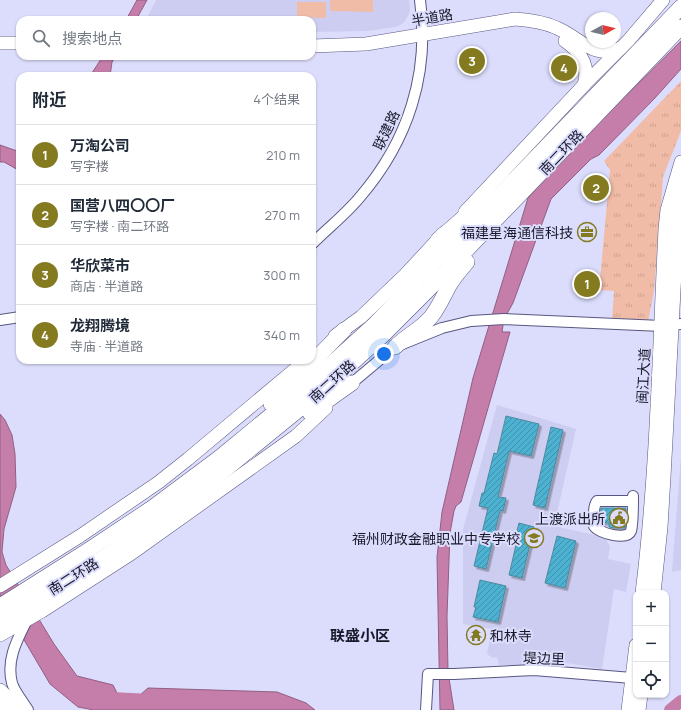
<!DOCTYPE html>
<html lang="zh">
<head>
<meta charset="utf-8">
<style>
  :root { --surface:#fff; --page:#f2f2f3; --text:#1f2937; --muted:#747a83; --line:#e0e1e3; --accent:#847a20 }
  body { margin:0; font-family:Manrope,"Noto Sans SC",sans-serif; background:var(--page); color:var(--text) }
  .controls { position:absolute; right:12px; bottom:12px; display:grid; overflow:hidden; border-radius:8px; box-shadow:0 1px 3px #0004 }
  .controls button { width:36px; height:36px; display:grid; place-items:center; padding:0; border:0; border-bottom:1px solid var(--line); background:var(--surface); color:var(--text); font:20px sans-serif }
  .compass { position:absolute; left:585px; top:12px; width:36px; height:36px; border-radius:50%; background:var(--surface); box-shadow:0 1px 3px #0004; rotate:82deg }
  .you { position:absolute; left:384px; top:354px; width:14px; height:14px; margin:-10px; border:3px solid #fff; border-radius:50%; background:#1a73e8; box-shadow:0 0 0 6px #1a73e833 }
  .badge { display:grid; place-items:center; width:26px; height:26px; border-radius:50%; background:var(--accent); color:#fff; font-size:13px; font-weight:700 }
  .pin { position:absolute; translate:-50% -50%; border:2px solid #fff; box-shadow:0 1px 4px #0006 }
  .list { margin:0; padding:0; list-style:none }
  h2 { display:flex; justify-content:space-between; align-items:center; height:52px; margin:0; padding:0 16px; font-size:17px }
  h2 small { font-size:13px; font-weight:400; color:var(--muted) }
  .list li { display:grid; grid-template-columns:26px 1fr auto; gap:12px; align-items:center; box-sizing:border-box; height:60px; padding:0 16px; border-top:1px solid var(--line) }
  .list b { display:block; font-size:15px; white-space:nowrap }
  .list p { margin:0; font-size:13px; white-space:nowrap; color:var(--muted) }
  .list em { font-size:13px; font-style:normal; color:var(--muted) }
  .icon { flex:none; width:22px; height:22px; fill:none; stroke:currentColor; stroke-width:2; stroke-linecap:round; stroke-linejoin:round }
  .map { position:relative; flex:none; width:681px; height:710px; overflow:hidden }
  .search { position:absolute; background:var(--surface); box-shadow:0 1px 3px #0004; left:16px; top:16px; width:300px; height:44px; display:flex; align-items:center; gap:10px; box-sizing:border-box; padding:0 14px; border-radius:12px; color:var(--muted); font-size:15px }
  .panel { position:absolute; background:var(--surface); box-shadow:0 1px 3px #0004; left:16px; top:72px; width:300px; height:292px; border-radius:12px }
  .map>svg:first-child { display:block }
  .built { fill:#cccdf0 }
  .grass { fill:#f1bca7 }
  .park { fill:url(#park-tufts) }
  .water { fill:#c57ea9; stroke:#915f83 }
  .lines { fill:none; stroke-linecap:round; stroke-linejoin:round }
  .river { stroke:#c57ea9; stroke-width:12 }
  .building { fill:url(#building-hatch); stroke:#4d899e; filter:url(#shadow) }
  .minor-casing { stroke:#575782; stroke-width:12 }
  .major-casing { stroke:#575782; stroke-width:14 }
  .highway-casing { stroke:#575782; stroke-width:16 }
  .minor { stroke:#fff; stroke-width:10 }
  .major { stroke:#fff; stroke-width:13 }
  .highway { stroke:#fff; stroke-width:15 }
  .labels { text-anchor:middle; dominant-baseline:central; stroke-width:4; stroke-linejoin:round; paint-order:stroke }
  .street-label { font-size:14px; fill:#18182a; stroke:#dcddfc }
  .poi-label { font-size:14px; fill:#18182a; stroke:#dcddfc; text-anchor:end }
  .neighbourhood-label { font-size:15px; font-weight:bold; fill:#18182a; stroke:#dcddfc }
</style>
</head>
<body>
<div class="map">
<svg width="681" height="710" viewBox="0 0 681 710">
  <defs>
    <pattern id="park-tufts" width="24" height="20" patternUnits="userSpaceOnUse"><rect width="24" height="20" fill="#f1bca7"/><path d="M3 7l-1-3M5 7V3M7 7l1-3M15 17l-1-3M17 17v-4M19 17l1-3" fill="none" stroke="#cea190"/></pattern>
    <pattern id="building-hatch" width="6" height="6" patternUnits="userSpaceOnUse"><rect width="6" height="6" fill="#4eb1d2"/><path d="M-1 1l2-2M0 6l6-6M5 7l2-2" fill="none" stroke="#408fab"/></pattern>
    <filter id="shadow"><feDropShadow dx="2.5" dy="2.5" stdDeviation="0" flood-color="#0004"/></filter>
  </defs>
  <rect width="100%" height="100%" fill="#dcddfc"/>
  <g class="built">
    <path d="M156,0H409L410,9L409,14L405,21L402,24L396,27L367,31L312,32V20H146Z"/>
    <path d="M497,405L576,429L554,526L604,537L610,546L608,559L631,564L626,592L614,589L602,669L537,658L532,665H499L497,657L493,658L487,654L492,629L463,624V529Z"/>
    <path d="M681,456V570L672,572Z"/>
  </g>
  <g class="grass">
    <path d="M330,0H373V12L330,11Z"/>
    <path d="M297,2H326V18L297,17Z"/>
  </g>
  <path class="park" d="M681,81V131L663,177L654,291L648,321L612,320L614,291L599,290L610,170L604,161Z"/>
  <g class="water">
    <path d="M137,0H147L136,20H126Z"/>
    <path d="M681,41V69L654,99L599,155L591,159L551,199L513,303L504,319L502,332H510L461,502L456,506L454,511L450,533L447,616L448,672L454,710H440L437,557L442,512L473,378L528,198L567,154Z"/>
    <path d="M103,56H116L112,62L110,76H90Z"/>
    <path d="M0,145L20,152V171L4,162H0Z"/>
    <path d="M0,414L5,420L12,435L15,454L16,487L4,529L2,552L6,565L54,644L77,676L113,685L122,703H131L148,688L277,692L306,703L315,710H94L78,707L50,684L0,599Z"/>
  </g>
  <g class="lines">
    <g class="river">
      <path d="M103,696L111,698L151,700"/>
      <path d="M670,710L681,701"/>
    </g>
  </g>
  <g class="building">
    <path d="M506,416L539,424L531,456L509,451L498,497L506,498L503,511L500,510L486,569L474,566L488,508L479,506L482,493H484L494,453L497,454Z"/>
    <path d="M551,427L563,430L545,508L533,505Z"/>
    <path d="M601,508H626L625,528H614L609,527V523H600Z"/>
    <path d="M519,523L534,527L522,578L509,575L519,532L517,531Z"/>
    <path d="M557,536L576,541L565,588L545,583Z"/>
    <path d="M480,580L506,586L498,622L473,617L476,607H474Z"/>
  </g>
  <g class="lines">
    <g class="minor-casing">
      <g id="minor">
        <path d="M312,244C328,228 346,214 360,197C408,141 430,74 420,0"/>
        <path d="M0,320L20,317"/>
        <path d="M352,383L395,347L442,328L471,321L504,319L662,326L681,324"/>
        <path d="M633,501H597C594,505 594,509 594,513C594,517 592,522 594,526C598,533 627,541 631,531C633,524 633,504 633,496"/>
        <path d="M27,620C17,640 6,660 12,683C14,691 24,703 28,710"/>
        <path d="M426,710L428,674H454L534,670L632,678"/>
      </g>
    </g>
    <g class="major-casing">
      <g id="major">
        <path d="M565,41C581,52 590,66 584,85"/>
        <path d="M0,43H20"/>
        <path d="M312,46L366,44L515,19C530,20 544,22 557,28C580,38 594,60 621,48"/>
        <path d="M465,212L584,85L628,41L663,0"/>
        <path d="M335,336L361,317L405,275L444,233"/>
        <path d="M0,586L80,536L159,482L188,459L305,361"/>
        <path d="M642,593C657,472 659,350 665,229L667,210L681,162"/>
        <path d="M654,593L661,527L664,477L679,197L681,187"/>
        <path d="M0,635L42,611L132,553L296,436L326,408"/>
        <path d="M0,690L21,710"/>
        <path d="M0,703L8,710"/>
        <path d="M628,710L636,645"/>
        <path d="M639,710L641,695"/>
      </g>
    </g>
    <g class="highway-casing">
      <g id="highway">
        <path d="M438,240L477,206"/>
        <path d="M395,347C406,336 421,329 431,317C439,307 444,295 450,284C455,276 461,269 467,262"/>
        <path d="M271,404L344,330"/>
        <path d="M310,413L352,383"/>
        <path d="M0,606L87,551L152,508L219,458L309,384L375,324L681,7"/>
        <path d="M0,621L94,564L161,519L226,469L318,394L383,335L429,289L681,27"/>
      </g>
    </g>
    <use href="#minor" class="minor"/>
    <use href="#major" class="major"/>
    <use href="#highway" class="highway"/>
  </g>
  <defs>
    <g id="office-ring" transform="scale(1)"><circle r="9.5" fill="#dcddfc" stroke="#847a20" stroke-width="1.5"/><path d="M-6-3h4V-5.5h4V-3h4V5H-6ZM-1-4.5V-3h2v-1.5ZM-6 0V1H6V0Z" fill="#847a20"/></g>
    <g id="civic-ring" transform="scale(1)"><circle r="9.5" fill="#dcddfc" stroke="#847a20" stroke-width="1.5"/><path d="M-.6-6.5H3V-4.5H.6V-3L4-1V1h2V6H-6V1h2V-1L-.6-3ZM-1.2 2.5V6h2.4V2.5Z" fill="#847a20"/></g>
    <g id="school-ring" transform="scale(1)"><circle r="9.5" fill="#dcddfc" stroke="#847a20" stroke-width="1.5"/><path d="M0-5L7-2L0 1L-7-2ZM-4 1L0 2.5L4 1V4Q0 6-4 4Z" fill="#847a20"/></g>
    <g id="temple-ring" transform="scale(1)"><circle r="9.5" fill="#dcddfc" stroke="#847a20" stroke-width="1.5"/><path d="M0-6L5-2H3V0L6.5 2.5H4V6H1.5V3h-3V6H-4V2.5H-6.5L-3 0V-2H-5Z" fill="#847a20"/></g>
  </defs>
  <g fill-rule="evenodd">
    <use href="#office-ring" x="587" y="232"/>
    <use href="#civic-ring" x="619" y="518"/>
    <use href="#school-ring" x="534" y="538"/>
    <use href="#temple-ring" x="476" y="635"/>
  </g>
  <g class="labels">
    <g class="street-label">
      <text transform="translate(432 17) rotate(-10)">半道路</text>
      <text transform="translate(386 130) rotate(-65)">联建路</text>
      <text transform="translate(561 152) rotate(-46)">南二环路</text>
      <text transform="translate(643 376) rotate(-87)">闽江大道</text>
      <text transform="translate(332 381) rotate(-42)">南二环路</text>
      <text transform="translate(73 576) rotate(-32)">南二环路</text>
      <text transform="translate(544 658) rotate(2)">堤边里</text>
    </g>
    <g class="poi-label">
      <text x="573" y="232">福建星海通信科技</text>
      <text x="605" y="518">上渡派出所</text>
      <text x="520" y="538">福州财政金融职业中专学校</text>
      <text x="490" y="635" text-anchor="start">和林寺</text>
    </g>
    <g class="neighbourhood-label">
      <text x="360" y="635">联盛小区</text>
    </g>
  </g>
</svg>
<div class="controls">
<button>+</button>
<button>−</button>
<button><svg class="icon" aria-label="locate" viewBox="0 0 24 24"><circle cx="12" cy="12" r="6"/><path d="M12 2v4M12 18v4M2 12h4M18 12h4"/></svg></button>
</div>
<svg class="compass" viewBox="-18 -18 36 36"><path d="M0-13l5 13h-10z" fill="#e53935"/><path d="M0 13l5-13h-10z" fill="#747a83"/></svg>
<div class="you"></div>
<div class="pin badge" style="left:587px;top:284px">1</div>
<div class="pin badge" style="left:596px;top:188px">2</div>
<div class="pin badge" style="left:472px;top:61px">3</div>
<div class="pin badge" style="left:564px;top:68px">4</div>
<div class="search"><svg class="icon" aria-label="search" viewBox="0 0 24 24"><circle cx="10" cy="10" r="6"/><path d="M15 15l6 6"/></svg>搜索地点</div>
<section class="panel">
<h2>附近<small>4个结果</small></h2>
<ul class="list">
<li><span class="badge">1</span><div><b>万淘公司</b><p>写字楼</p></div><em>210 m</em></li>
<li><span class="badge">2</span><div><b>国营八四〇〇厂</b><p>写字楼 · 南二环路</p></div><em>270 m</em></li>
<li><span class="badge">3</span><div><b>华欣菜市</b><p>商店 · 半道路</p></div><em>300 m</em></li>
<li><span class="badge">4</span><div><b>龙翔腾境</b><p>寺庙 · 半道路</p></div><em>340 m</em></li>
</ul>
</section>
</div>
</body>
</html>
